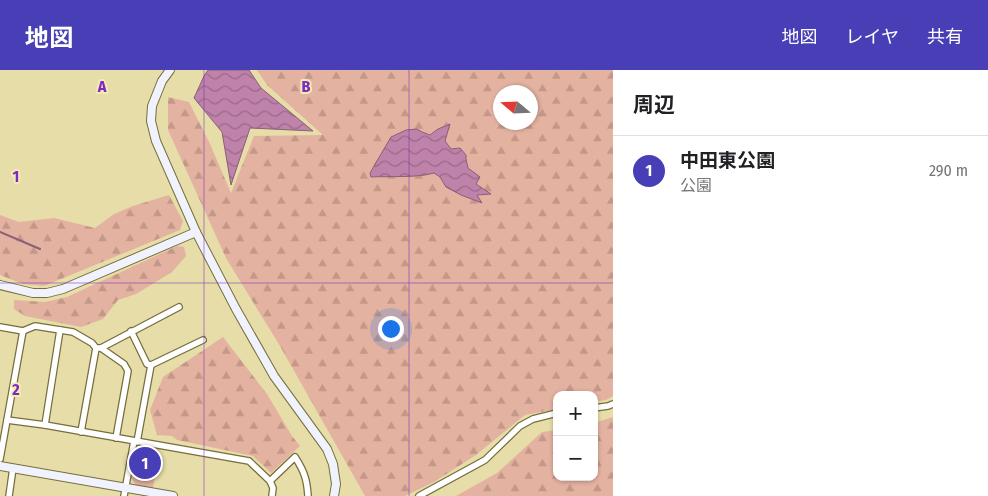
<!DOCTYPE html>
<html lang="ja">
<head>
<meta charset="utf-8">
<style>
  :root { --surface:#fff; --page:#f2f2f2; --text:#202124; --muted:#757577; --line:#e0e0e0; --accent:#483eb5 }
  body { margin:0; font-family:"Fira Sans Condensed","Noto Sans JP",sans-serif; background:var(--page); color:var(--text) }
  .controls { position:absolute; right:15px; bottom:15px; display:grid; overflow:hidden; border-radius:10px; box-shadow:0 1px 4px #0004 }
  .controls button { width:45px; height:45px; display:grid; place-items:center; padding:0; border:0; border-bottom:1px solid var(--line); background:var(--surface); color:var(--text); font:25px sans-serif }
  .compass { position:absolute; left:493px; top:15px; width:45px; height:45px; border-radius:50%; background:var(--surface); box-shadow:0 1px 4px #0004; rotate:289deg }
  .you { position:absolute; left:390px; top:258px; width:18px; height:18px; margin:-12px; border:4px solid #fff; border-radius:50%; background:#1a73e8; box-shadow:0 0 0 8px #1a73e833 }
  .badge { display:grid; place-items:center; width:32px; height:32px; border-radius:50%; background:var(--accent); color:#fff; font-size:16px; font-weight:700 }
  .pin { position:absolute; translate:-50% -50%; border:2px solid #fff; box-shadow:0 1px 5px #0006 }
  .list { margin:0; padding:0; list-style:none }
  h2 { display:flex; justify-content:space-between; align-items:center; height:65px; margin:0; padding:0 20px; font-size:21px }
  h2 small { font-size:16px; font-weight:400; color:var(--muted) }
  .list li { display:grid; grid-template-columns:32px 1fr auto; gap:15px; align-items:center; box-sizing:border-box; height:70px; padding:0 20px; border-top:1px solid var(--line) }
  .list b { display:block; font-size:19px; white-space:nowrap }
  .list p { margin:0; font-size:16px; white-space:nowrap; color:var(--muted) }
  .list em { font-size:16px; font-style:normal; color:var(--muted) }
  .map { position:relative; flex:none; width:613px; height:426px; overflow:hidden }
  header { display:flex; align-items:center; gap:30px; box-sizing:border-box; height:70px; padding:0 25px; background:var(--accent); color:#fff }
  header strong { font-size:24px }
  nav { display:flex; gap:28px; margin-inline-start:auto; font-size:18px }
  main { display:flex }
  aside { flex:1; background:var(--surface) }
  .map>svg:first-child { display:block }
  .forest { fill:url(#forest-firs); fill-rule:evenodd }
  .green { fill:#e4b2a0 }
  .water { fill:url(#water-waves); stroke:#8b5f77 }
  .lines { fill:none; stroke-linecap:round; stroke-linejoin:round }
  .stream { stroke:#8b5f77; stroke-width:2 }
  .street-casing { stroke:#766e3d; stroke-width:8 }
  .secondary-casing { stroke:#766e3d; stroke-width:10 }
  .street { stroke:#fff; stroke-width:5.5 }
  .secondary { stroke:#f0f2fe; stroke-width:8 }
  .grid { fill:none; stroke:#7b2cbf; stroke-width:1; stroke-opacity:0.55 }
  .grid-label { font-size:16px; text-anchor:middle; font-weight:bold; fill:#7b2cbf; stroke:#f3eab5; stroke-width:4; stroke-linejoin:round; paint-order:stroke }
</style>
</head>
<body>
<header>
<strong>地図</strong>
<nav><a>地図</a><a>レイヤ</a><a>共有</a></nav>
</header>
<main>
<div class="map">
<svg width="613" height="426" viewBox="0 0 613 426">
  <defs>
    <pattern id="forest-firs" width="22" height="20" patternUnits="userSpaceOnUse" patternTransform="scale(1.25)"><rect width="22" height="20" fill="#e4b2a0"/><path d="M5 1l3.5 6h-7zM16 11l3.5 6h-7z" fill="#c39888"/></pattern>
    <pattern id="water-waves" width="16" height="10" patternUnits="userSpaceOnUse" patternTransform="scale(1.25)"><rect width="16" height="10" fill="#bf82aa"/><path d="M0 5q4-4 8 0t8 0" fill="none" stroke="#9a6988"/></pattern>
  </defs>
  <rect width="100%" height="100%" fill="#e6dda8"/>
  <g class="forest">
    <path d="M257,0H613V326L606,330L594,332V325H557V339L525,345L476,385L434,412L405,426H365L280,276L226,188L168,60V27L189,32L210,74L231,123L254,66L323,65L267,15ZM500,22H530V52H500Z"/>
    <path d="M169,125L183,151L180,160L44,216L23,214L0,205V145L19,152L54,148L95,158L114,144L133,136Z"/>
    <path d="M177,176L184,177L186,186L172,202L136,224L118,230L103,249L81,257L25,246L14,239V230L45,232L67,227Z"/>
    <path d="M223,267L267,324L292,366L300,376L271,403L253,386L177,370L172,366L157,365L150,340L163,307Z"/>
    <path d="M613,347V426H456L497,403L542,362L557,360V407H594V353Z"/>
  </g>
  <path class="green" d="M141,376L159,378L153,418L136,415L130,407L135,380Z"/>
  <g class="water">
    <path d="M208,0H249L261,18L313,61L250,58L231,115L222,62L194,28L204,6Z"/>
    <path d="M450,54L445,71L451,79L460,78L466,85V89L468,98L480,107L476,114L491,124L477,125L482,133L461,125L446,117L440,107L434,103C418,108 390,106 371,107L370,103L391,67L406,60L417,59L422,62L430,65L438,59Z"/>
  </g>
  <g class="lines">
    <path class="stream" d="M0,162L40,179"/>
    <g class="street-casing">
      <g id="street">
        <path d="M0,257L23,261L35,256L73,262L92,273L96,278H101L124,294L128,301L116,368"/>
        <path d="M131,261L147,294L151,295L203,270"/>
        <path d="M101,278L179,237"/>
        <path d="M594,338L608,336L613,334"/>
        <path d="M7,350L45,355L249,391L270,411L273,418L272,426"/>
        <path d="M45,355L60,260"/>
        <path d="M81,362L96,278"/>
        <path d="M137,372L151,295"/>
        <path d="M0,389L23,261"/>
        <path d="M270,411L295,387C304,401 307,409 308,426"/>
        <path d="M9,426L13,398"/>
        <path d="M124,426L134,371"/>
        <path d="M419,426L485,390L520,356L533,349L557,343"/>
      </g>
    </g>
    <g class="secondary-casing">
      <g id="secondary">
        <path d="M170,0L162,11L152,36L151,51L156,71L196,162L236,239L274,306L327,379L333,394L336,414L334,426"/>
        <path d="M0,215L33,223H47L63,219L196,162"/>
        <path d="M0,396L173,426"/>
      </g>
    </g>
    <use href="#street" class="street"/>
    <use href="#secondary" class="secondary"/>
  </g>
  <path class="grid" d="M204,0V426M409,0V426M0,213H613"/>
  <g class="grid-label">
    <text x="102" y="22">A</text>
    <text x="306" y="22">B</text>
    <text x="16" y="112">1</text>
    <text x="16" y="325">2</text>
  </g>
</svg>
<div class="controls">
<button>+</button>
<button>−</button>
</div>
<svg class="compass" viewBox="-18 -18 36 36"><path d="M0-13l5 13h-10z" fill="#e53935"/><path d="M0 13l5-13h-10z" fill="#757577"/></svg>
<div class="you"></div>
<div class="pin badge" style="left:145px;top:393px">1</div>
</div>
<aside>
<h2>周辺<small></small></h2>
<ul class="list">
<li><span class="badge">1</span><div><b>中田東公園</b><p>公園</p></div><em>290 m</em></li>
</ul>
</aside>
</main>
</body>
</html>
